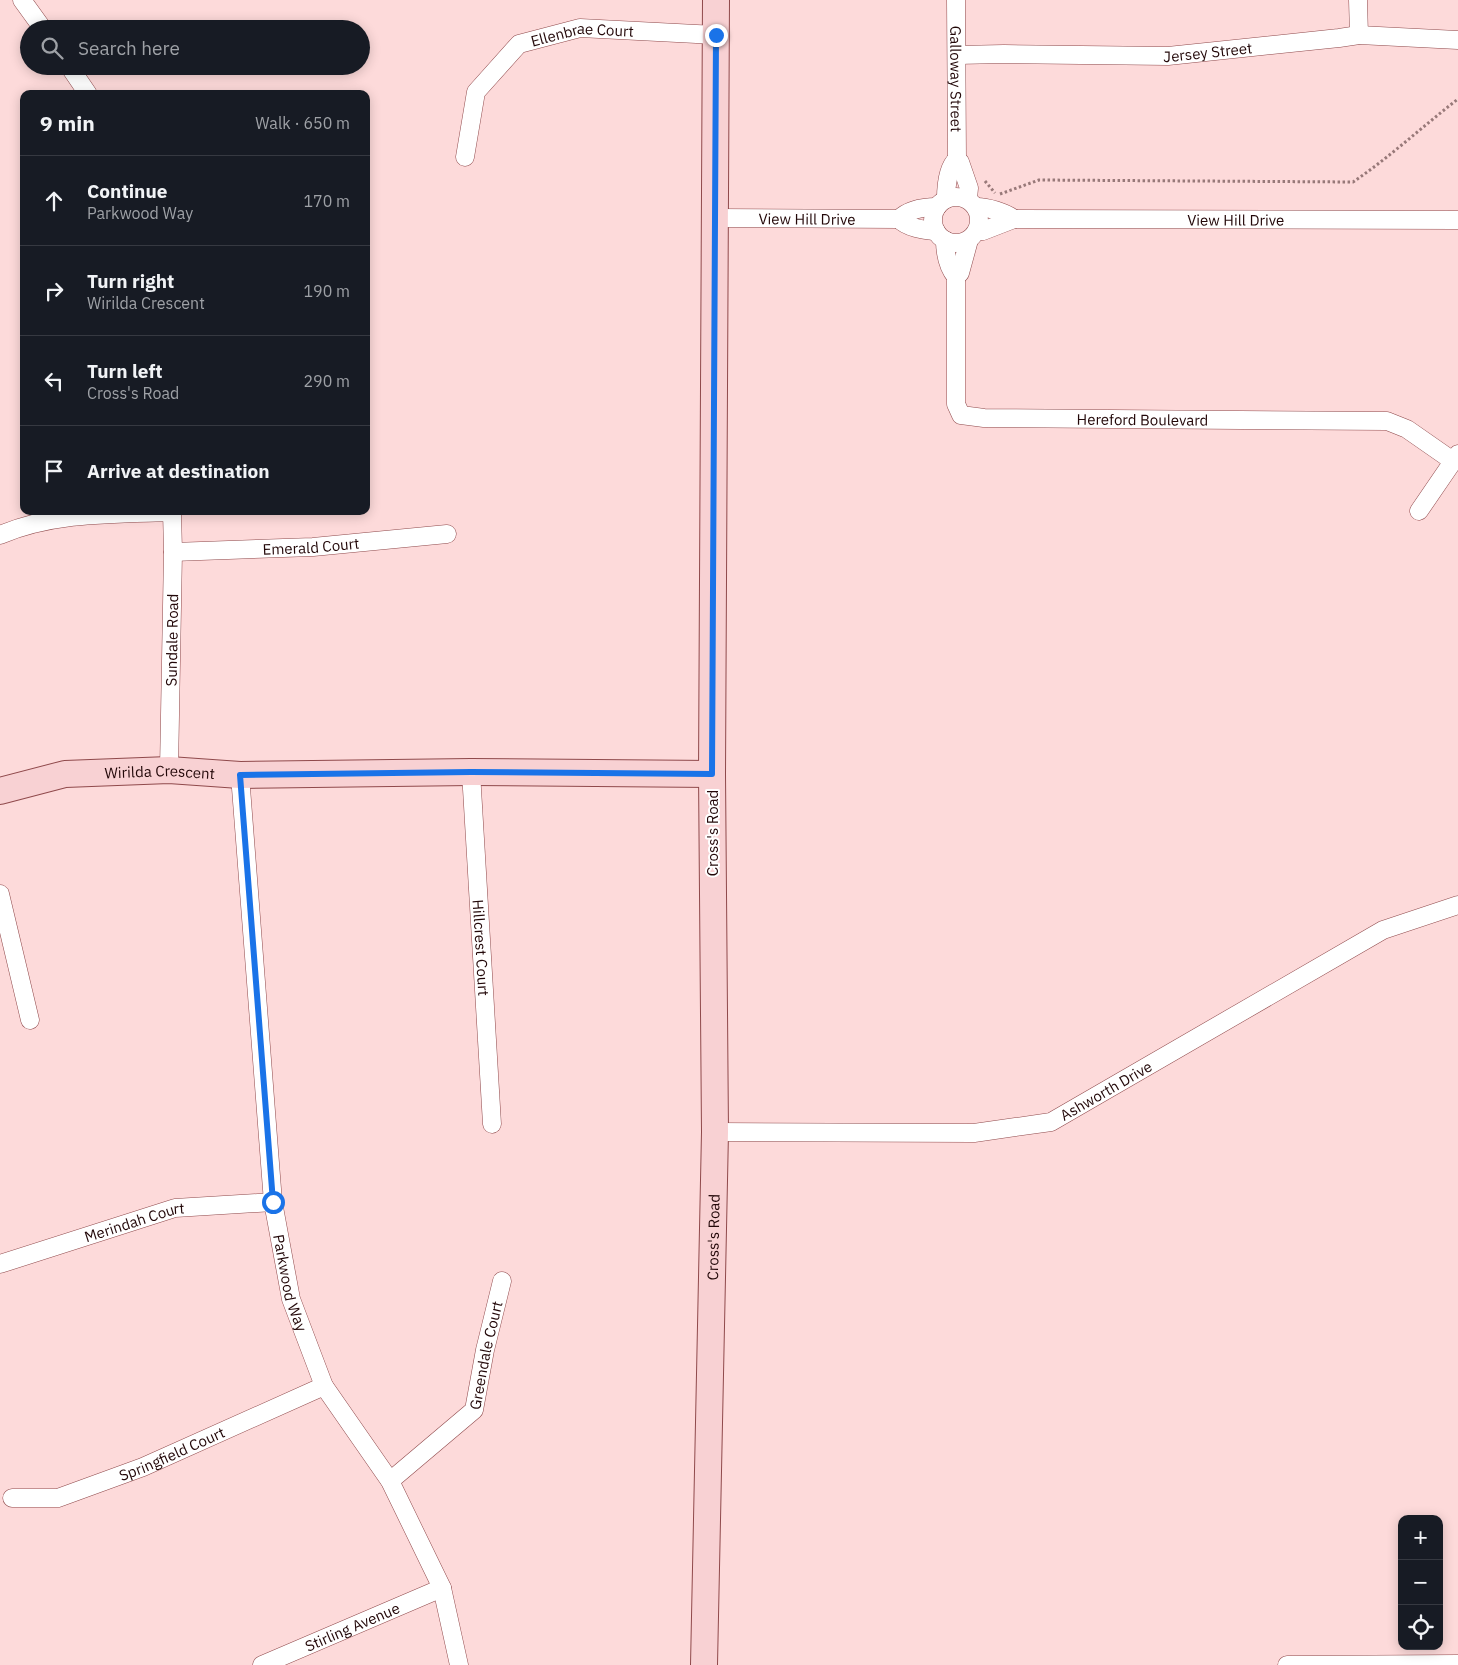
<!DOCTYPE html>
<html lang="en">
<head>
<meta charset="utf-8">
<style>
  :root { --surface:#171b24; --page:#242831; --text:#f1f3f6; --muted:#9ea1a6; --line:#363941 }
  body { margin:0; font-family:"IBM Plex Sans",sans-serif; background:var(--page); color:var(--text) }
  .controls { position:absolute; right:15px; bottom:15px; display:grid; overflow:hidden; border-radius:10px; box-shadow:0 2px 12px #0003 }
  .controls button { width:45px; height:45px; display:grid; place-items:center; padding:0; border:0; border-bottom:1px solid var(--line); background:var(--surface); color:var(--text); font:25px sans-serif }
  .stop { position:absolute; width:15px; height:15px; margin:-11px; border:4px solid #1a73e8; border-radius:50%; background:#fff }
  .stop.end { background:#1a73e8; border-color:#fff; box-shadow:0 1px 5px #0008 }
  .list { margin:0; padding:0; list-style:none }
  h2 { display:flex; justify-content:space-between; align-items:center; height:65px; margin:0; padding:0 20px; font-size:21px }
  h2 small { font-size:16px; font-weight:400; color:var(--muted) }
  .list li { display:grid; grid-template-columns:32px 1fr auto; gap:15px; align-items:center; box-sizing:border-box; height:90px; padding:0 20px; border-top:1px solid var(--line) }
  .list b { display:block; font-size:19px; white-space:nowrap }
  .list p { margin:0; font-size:16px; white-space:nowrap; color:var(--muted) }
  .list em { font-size:16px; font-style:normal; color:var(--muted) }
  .icon { flex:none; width:28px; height:28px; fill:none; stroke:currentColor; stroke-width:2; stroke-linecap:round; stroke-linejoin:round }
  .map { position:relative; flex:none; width:1458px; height:1665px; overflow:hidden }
  .search { position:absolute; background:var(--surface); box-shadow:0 2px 12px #0003; left:20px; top:20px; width:350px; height:55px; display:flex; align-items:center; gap:12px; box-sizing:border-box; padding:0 18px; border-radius:28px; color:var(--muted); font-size:19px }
  .panel { position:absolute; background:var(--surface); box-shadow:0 2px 12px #0003; left:20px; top:90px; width:350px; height:425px; border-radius:10px }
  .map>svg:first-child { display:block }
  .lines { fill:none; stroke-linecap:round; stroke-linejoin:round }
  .street-casing { stroke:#8f494b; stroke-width:19 }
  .secondary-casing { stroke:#8f494b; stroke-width:28 }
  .path { stroke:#987979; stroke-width:3; stroke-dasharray:2.5 2.5; stroke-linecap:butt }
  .street { stroke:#fff; stroke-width:18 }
  .secondary { stroke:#f8d1d3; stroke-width:26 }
  .route { stroke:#1a73e8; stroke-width:6 }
  .labels { text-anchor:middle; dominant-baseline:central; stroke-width:4; stroke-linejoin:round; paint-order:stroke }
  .street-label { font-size:15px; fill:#220708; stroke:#fff }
</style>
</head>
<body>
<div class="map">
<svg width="1458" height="1665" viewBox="0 0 1458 1665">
  <rect width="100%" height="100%" fill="#fddada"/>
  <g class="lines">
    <g class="street-casing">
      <g id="street">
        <path d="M22,0L43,29"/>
        <path id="s1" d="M956,0L957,159L960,162L969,188L968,199"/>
        <path d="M1358,0L1359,35"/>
        <path id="s2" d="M957,55L1004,54L1168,56L1339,38L1359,35L1458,40"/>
        <path d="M69,66L88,94"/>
        <path id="s3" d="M465,157L476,92L519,44L580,28L716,35"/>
        <circle cx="956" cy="220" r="23"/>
        <path d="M946,199C946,187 948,167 957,159"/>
        <path d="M977,207C987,207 1005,212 1014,219"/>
        <path id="s4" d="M715,218L899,219C909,209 923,207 937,207"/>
        <path d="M899,219C907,228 924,230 936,231"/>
        <path id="s5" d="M977,231H983L1014,219L1458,220"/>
        <path id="s6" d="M945,240C945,252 948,267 956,277V404L961,415L984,418L1387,421L1407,429L1453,461"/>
        <path d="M956,277L960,273L969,240"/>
        <path d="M1419,511L1458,454"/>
        <path d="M0,535C54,512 114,514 172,512"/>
        <path id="s7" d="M173,552L313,547L447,534"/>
        <path id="s8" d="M169,770L173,552L172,511"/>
        <path id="s9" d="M471,772L492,1124"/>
        <path id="s10" d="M240,775L273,1202L291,1299L324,1386L390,1481L442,1588L459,1665"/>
        <path d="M0,894L30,1020"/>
        <path id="s11" d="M715,1132L974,1133L1051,1122L1383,930L1458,905"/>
        <path id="s12" d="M0,1264L175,1208L273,1202"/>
        <path id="s13" d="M390,1481L474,1410L485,1350L502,1281"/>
        <path id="s14" d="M12,1498H58L143,1467L324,1386"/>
        <path id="s15" d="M262,1665L442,1588"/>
        <path d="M1287,1665L1458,1664"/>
      </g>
    </g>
    <g class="secondary-casing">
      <g id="secondary">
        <path id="s16" d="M0,791L65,774L169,770L240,775L471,772L712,774"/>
        <path id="s17" d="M704,1665L715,1132L712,774L716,0"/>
      </g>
    </g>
    <g class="path">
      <path d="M985,181L995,193"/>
      <path d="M1000,194L1039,180L1353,182C1390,157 1423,126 1458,99"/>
    </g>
    <use href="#street" class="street"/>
    <use href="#secondary" class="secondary"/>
  </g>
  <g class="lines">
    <path class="route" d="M273,1202L240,775L471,772L712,774L716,35"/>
  </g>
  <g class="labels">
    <g class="street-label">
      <text stroke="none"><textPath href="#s3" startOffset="195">Ellenbrae Court</textPath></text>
      <text stroke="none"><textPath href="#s2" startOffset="251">Jersey Street</textPath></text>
      <text stroke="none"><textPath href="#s1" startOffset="79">Galloway Street</textPath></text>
      <text stroke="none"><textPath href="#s4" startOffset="92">View Hill Drive</textPath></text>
      <text stroke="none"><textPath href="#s5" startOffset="261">View Hill Drive</textPath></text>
      <text stroke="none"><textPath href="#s6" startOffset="360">Hereford Boulevard</textPath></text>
      <text stroke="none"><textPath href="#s7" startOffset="138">Emerald Court</textPath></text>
      <text stroke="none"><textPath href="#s8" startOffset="130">Sundale Road</textPath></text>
      <text stroke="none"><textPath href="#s16" startOffset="162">Wirilda Crescent</textPath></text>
      <text transform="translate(712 833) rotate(-90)">Cross's Road</text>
      <text stroke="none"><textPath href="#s9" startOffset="176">Hillcrest Court</textPath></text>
      <text stroke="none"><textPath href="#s11" startOffset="400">Ashworth Drive</textPath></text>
      <text stroke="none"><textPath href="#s12" startOffset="141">Merindah Court</textPath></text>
      <text stroke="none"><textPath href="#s17" startOffset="428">Cross's Road</textPath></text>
      <text stroke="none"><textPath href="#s10" startOffset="511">Parkwood Way</textPath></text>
      <text stroke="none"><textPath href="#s13" startOffset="166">Greendale Court</textPath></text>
      <text stroke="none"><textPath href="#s14" startOffset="168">Springfield Court</textPath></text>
      <text stroke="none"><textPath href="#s15" startOffset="98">Stirling Avenue</textPath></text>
    </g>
  </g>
</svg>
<div class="controls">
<button>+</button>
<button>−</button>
<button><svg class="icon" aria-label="locate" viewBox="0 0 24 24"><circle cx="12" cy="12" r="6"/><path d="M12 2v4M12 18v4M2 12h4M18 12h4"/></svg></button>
</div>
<div class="stop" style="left:273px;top:1202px"></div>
<div class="stop end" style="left:716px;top:35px"></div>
<div class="search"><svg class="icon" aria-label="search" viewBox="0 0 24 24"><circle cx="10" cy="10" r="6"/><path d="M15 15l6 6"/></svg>Search here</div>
<section class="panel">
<h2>9 min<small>Walk · 650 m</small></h2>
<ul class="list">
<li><svg class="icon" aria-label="ahead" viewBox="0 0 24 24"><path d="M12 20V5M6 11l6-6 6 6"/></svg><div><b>Continue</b><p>Parkwood Way</p></div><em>170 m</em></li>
<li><svg class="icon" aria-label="right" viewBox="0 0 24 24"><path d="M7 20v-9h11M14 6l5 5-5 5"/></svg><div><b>Turn right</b><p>Wirilda Crescent</p></div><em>190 m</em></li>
<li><svg class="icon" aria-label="left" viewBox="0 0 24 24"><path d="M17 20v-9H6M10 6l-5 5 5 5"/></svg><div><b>Turn left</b><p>Cross's Road</p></div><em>290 m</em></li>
<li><svg class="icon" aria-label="arrive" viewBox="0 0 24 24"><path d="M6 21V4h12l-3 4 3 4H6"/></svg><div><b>Arrive at destination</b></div></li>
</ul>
</section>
</div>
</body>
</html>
